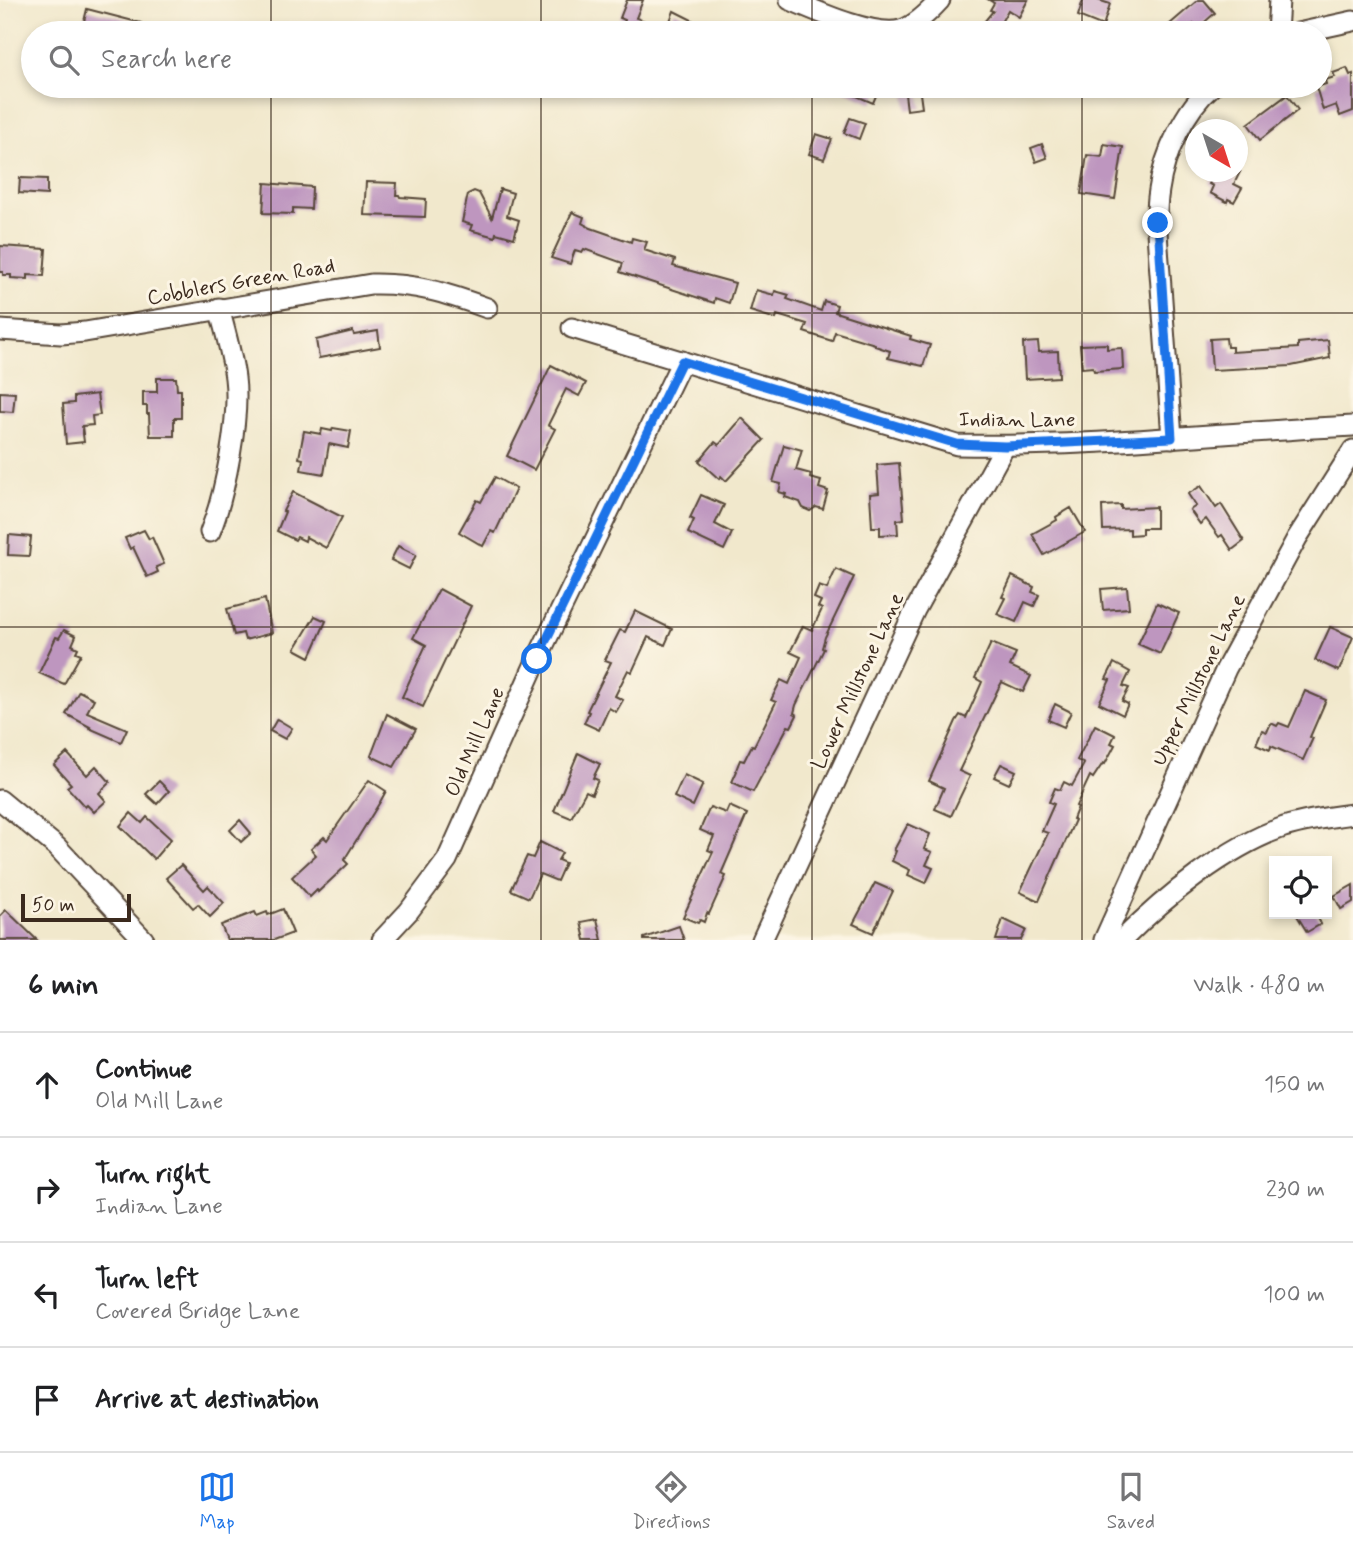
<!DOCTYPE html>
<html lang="en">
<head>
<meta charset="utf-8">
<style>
  :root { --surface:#fff; --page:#f6f6f6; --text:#202124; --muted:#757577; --line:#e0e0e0; --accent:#1a73e8 }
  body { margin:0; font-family:Mynerve,sans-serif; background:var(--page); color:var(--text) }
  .controls { position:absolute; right:21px; bottom:21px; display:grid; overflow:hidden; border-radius:0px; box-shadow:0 4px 10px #0003 }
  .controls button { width:63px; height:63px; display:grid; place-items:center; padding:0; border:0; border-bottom:2px solid var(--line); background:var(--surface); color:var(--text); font:35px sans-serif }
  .compass { position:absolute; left:1185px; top:119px; width:63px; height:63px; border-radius:50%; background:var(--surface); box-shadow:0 4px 10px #0003; rotate:141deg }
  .scale { position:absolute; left:21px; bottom:18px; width:110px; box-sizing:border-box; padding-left:7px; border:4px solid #3b2a1e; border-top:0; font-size:19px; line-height:24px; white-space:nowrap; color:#3b2a1e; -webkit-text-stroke:5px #fcf5e5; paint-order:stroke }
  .stop { position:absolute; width:21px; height:21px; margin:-16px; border:5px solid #1a73e8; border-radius:50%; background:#fff }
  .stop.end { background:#1a73e8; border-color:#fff; box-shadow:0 2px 7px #0008 }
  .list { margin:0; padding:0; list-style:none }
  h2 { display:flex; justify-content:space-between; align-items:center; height:91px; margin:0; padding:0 28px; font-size:30px }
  h2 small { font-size:23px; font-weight:400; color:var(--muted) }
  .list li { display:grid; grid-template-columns:46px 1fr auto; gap:21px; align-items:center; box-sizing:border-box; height:105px; padding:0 28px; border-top:2px solid var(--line) }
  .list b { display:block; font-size:26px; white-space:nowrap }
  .list p { margin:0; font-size:23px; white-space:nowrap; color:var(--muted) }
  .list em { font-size:23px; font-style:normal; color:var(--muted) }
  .icon { flex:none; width:38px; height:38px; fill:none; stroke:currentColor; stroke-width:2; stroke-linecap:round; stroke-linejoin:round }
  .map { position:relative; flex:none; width:1353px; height:940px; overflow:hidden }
  .search { position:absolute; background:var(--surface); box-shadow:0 4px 10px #0003; left:21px; right:21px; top:21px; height:77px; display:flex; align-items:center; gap:18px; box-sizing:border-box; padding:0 24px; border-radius:38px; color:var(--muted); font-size:26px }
  .sheet { height:511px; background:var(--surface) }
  nav { display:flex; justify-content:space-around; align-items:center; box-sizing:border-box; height:98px; border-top:2px solid var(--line); background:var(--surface); font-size:19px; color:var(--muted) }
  nav a { display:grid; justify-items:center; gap:4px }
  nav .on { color:var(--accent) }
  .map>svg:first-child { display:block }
  .building { fill:#be96bf }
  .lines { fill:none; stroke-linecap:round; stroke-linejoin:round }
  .minor-casing { stroke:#564638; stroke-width:23 }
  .minor { stroke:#fff; stroke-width:19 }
  .route { stroke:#1a73e8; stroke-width:9 }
  .grid { fill:none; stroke:#3b2a1e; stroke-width:2; stroke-opacity:0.55 }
  .labels { text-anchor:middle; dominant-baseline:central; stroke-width:6; stroke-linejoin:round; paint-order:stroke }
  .street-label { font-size:21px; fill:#3b2a1e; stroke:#fcf5e5 }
</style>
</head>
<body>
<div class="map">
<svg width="1353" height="940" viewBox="0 0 1353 940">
  <rect width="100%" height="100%" fill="#fcf5e5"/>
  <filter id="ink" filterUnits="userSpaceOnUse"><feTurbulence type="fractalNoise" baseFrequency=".0143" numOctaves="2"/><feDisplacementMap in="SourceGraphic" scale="14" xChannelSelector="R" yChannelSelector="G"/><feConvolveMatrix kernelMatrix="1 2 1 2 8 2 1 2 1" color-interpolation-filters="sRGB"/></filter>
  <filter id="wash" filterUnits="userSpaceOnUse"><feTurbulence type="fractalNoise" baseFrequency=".00686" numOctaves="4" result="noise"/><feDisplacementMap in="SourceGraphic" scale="28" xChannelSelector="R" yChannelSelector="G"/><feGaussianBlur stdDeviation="1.57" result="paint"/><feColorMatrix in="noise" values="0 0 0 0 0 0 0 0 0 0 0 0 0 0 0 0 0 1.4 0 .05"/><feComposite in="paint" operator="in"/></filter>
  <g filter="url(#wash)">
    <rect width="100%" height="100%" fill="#f1e8cc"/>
    <g id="blocks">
      <g class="building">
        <path d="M627,0H643L636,18L648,22L643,33H620L625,20L620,18Z"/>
        <path d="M989,0H1028L1019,17L1008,10L995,33H975L993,11L990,10L994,3Z"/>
        <path d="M1083,0H1098L1110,4L1103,26L1078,16Z"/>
        <path d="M1198,0H1204L1215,13L1198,28L1194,24L1184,33H1179L1170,24Z"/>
        <path d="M87,9L141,23L139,33H95L82,30Z"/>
        <path d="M674,11L692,20L687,33L668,26Z"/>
        <path d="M1347,68L1350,75L1353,74V111L1340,116L1336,105L1323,110L1316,87L1326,84L1325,80L1335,77L1333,73Z"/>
        <path d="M833,86H880L873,103Z"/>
        <path d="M904,86H919L922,108L907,110Z"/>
        <path d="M1287,95L1298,110L1260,140L1248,124Z"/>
        <path d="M850,118L865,123L859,139L844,133Z"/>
        <path d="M816,134L832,139L824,159L809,154Z"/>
        <path d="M1042,144L1047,158L1036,162L1031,148Z"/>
        <path d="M1104,144L1123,147L1115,199L1081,194L1087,155L1102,157Z"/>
        <path d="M1215,172H1240L1234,184L1242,188L1234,202L1228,199L1227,202L1210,193L1213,186L1209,184Z"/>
        <path d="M20,178L47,179V195L19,193Z"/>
        <path d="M366,182L397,183L396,195H399L400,197L426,199L425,217L364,215Z"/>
        <path d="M265,183L312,187L311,209L293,208V214L263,213Z"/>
        <path d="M500,189L513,193L507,216L519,220L514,238L496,233L495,237L470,230L472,225L462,222L468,194L474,191L479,193L492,218Z"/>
        <path d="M572,212L584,217L582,223L591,228L631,242L632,238L647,242L644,250L675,260L673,266L735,283L729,303L715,298L714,303L620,272L623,263L584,249L582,252L575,250L570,264L551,258Z"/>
        <path d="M0,246L46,249L44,276L28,275V279L11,278V275H3V272H0Z"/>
        <path d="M756,290L774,295L775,291L789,295L787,299L821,311L824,301L837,305L835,312L911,336L910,339L930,345L923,366L888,358L890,351L875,346V344L835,332L832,341L804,332L807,324L777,315L776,319L750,311Z"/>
        <path d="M353,331L354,335L378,331L380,347L319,358L316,340Z"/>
        <path d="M1226,338L1227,347H1232V352L1298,348V343L1328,340L1330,358L1291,366L1212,370L1210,339Z"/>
        <path d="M1038,342L1039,352L1058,351L1059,377L1025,379L1023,343Z"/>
        <path d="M1107,344V349L1122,348L1123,369L1094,371L1093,367L1082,368L1080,345Z"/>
        <path d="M551,365L586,383L579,396L566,389L548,425L555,429L534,470L507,456Z"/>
        <path d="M157,378H176L177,390H181V418H174V436H150L149,414H147V406H143V392H157Z"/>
        <path d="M0,392L15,393L13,412L0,411Z"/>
        <path d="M97,394L100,415L92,416L93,425L82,426L84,442L66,444L63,404L74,403V397Z"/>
        <path d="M742,418L764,440L726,481L721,476L719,479L699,461L715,442L719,445Z"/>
        <path d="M333,428L351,431L348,448L329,444L324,474L301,470L303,459L299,458L304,431L321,434L322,429L332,431Z"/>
        <path d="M784,445L802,450L796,470L811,474L810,478L821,481L819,488L828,491L823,509L816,507L810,511L803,508L800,502L785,497L786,494L779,492L781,484L773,482Z"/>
        <path d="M899,463L904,519L897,520L898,534L880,535V527H872L870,494L879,493L877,465Z"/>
        <path d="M495,477L516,489L495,533L491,531L483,546L459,532L477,500L481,502Z"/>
        <path d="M1201,486L1216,508L1221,504L1244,541L1232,550L1222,535L1219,537L1206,519L1200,524L1190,510L1196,506L1188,494Z"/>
        <path d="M293,492L342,517L326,548L306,537L305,541L297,537L295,540L277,531L285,512L283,511Z"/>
        <path d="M701,495L724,505L715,524L732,533L724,550L688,533L694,520L690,518Z"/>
        <path d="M1121,505V509L1156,507V528H1142V534L1130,535V529L1103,530L1102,506Z"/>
        <path d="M1071,508L1085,532L1044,555L1032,534L1057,520L1056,517Z"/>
        <path d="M144,530L149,539L152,537L164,564L156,567L158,572L147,577L133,547L130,549L125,538Z"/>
        <path d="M9,535L31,537L29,556L8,555Z"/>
        <path d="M398,546L416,555L409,569L391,560Z"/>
        <path d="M836,569L854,577L825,637L822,648L824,649L796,705L794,713L797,715L791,727L788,726L753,792L732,782L737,771L736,770L740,760L744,761L752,745L754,746L776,702L771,700L781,680L789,684L801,657L790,652L803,626L812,630L822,609L818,607L821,601L814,598L819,586L827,589Z"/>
        <path d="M1012,576L1034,587L1032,592L1039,595L1034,606L1025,602L1016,622L997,614L1005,598L1002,597Z"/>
        <path d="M1127,587L1129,608L1103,610L1101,589Z"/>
        <path d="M439,589L471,606L423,707L402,697L426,645L413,638Z"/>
        <path d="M265,599L272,633L245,640L243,633L234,635L227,609Z"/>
        <path d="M1157,603L1179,613L1160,654L1138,644Z"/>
        <path d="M635,611L672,629L665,645L648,637L632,672L628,670L615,696L623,700L616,712L609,708L599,730L584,723L589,712L587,711L611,662L605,660L620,630L625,632Z"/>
        <path d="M315,616L326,621L310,657L295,649Z"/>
        <path d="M1330,627L1353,637L1339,671L1315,660Z"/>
        <path d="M64,630L76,636L72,645L78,648L76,652L81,654L64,684L39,673L56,637L59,638Z"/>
        <path d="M991,643L1016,653L1010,666L1031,676L1023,692L1002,682L998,689L959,771L970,776L951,816L935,809L944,788L929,781L956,721L960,715L966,718L982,682L975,678Z"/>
        <path d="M1114,663L1130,672L1123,686L1129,688L1122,701L1128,704L1123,715L1099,703L1110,680L1106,679Z"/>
        <path d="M79,691L94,699L87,712L127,729L121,742L89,728L90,727L66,714Z"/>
        <path d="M1305,691L1326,700L1310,737L1313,738L1303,760L1271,746L1270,750L1256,744L1262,730L1267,732L1271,723L1277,726L1279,723L1289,727Z"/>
        <path d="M1055,704L1071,712L1064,727L1048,720Z"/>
        <path d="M387,714L416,729L394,767L371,756Z"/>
        <path d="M277,719L292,728L285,739L270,731Z"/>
        <path d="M1095,725L1115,735L1111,743L1115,745L1105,764L1103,763L1093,778L1090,776L1076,806L1078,807L1073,819L1075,820L1039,901L1020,892L1048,833L1042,831L1054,804L1049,802L1055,788L1060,790L1064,782L1072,786L1084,764L1077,760Z"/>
        <path d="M67,753L87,775L96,766L110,782L99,793L106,801L94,812L87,805L85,807L67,787L71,784L54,765Z"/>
        <path d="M578,753L600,764L593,778L598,780L592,794L586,791L571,818L554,811Z"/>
        <path d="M1001,764L1016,771L1009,784L994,777Z"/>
        <path d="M684,775L703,784L693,806L674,797Z"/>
        <path d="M369,780L386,791L380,802L344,860L348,864L318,892L317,890L310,897L292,877L316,855L311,849L324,837L327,840Z"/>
        <path d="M159,781L169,791L157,804L146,794Z"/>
        <path d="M729,806L747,814L721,874L726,876L709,914L707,913L704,922L700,920L698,923L683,917L713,852L708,850L714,836L700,830L710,807L726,813Z"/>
        <path d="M131,813L142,823L147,817L171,839L154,859L120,826Z"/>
        <path d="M240,820L251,833L241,842L230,830Z"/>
        <path d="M908,824L930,834L924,849L932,852L926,865L933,868L926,883L908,875L910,870L892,861L896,851L894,850Z"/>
        <path d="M540,842L562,853L558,860L565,863L557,881L540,874L529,898L511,890L527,856L533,858Z"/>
        <path d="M181,865L204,890L208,886L224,903L210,917L198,904L193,908L166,878Z"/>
        <path d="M875,883L893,891L873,933L853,924Z"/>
        <path d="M1353,885V902L1341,909L1334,896Z"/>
        <path d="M283,909L293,933L274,940H227L221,925L255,912L257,916L267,912L268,915Z"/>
        <path d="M6,910L37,940H0V916Z"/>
        <path d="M1296,914H1316L1321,924L1307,932Z"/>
        <path d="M597,919L602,940H585L581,922Z"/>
        <path d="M1003,919L1026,930L1021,940H996Z"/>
        <path d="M679,926L684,940H644V938Z"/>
      </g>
    </g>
  </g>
  <g filter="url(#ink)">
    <use href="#blocks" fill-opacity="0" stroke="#564638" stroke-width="2"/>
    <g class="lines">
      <g class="minor-casing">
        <g id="minor">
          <path d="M790,0C816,11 873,37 901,30C915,26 930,11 940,0"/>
          <path d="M1277,33L1279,0"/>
          <path d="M1298,33L1353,21"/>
          <path d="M572,328L957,445C1089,448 1221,432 1353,426"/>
          <path d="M0,330L61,334L85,332L371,284C415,283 446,293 487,308"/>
          <path d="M1172,438C1168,387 1165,337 1161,287C1159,255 1154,221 1159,190C1164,154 1185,109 1212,86"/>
          <path d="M210,532C225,495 240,417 235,378C232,354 225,331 219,308"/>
          <path d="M0,800L57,847L144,940"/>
          <path d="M382,940L409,911L447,860L537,659L682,361"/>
          <path d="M762,940L915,610L1005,446"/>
          <path d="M1104,940L1226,669L1297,538L1353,450"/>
          <path d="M1122,940C1165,897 1226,847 1284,827C1306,820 1330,817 1353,814"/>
        </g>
      </g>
      <use href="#minor" class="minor"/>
    </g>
  </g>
  <g class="lines" filter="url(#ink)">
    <path class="route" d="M537,659L682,361L957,444L1005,446L1172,438L1158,223"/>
  </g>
  <path class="grid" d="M271,0V33M541,0V33M812,0V33M1082,0V33M271,86V940M541,86V940M812,86V940M1082,86V940M0,313H1353M0,627H1353"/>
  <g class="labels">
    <g class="street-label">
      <text transform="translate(241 282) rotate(-10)">Cobblers Green Road</text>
      <text x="1017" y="420">Indian Lane</text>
      <text transform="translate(1199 680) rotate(-64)">Upper Millstone Lane</text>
      <text transform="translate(858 681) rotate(-65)">Lower Millstone Lane</text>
      <text transform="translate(475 742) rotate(-66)">Old Mill Lane</text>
    </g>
  </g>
</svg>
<div class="controls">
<button><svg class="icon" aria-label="locate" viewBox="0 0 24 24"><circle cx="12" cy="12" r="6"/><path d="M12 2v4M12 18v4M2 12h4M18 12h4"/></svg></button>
</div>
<svg class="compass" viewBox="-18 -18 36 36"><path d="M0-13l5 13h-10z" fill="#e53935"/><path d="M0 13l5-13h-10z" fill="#757577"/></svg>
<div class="scale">50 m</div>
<div class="stop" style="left:537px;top:659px"></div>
<div class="stop end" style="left:1158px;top:223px"></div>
<div class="search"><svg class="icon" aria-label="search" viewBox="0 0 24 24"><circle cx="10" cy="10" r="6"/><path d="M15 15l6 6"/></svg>Search here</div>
</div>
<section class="sheet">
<h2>6 min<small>Walk · 480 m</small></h2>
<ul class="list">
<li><svg class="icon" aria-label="ahead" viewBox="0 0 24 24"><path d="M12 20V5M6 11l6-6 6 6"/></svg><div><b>Continue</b><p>Old Mill Lane</p></div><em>150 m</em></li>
<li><svg class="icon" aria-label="right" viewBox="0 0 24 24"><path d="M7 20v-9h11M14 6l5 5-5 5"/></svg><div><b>Turn right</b><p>Indian Lane</p></div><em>230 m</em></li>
<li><svg class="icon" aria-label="left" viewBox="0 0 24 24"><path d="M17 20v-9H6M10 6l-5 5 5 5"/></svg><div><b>Turn left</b><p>Covered Bridge Lane</p></div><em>100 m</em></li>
<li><svg class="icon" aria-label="arrive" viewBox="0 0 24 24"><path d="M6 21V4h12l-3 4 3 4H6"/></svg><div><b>Arrive at destination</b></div></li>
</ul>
</section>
<nav>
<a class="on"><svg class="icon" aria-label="map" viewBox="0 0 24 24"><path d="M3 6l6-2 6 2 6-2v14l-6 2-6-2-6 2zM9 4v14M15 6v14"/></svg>Map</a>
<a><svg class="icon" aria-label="directions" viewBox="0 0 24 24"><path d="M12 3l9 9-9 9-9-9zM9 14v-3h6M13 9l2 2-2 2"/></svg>Directions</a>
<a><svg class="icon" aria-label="saved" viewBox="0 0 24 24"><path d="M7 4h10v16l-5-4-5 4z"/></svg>Saved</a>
</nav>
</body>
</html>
